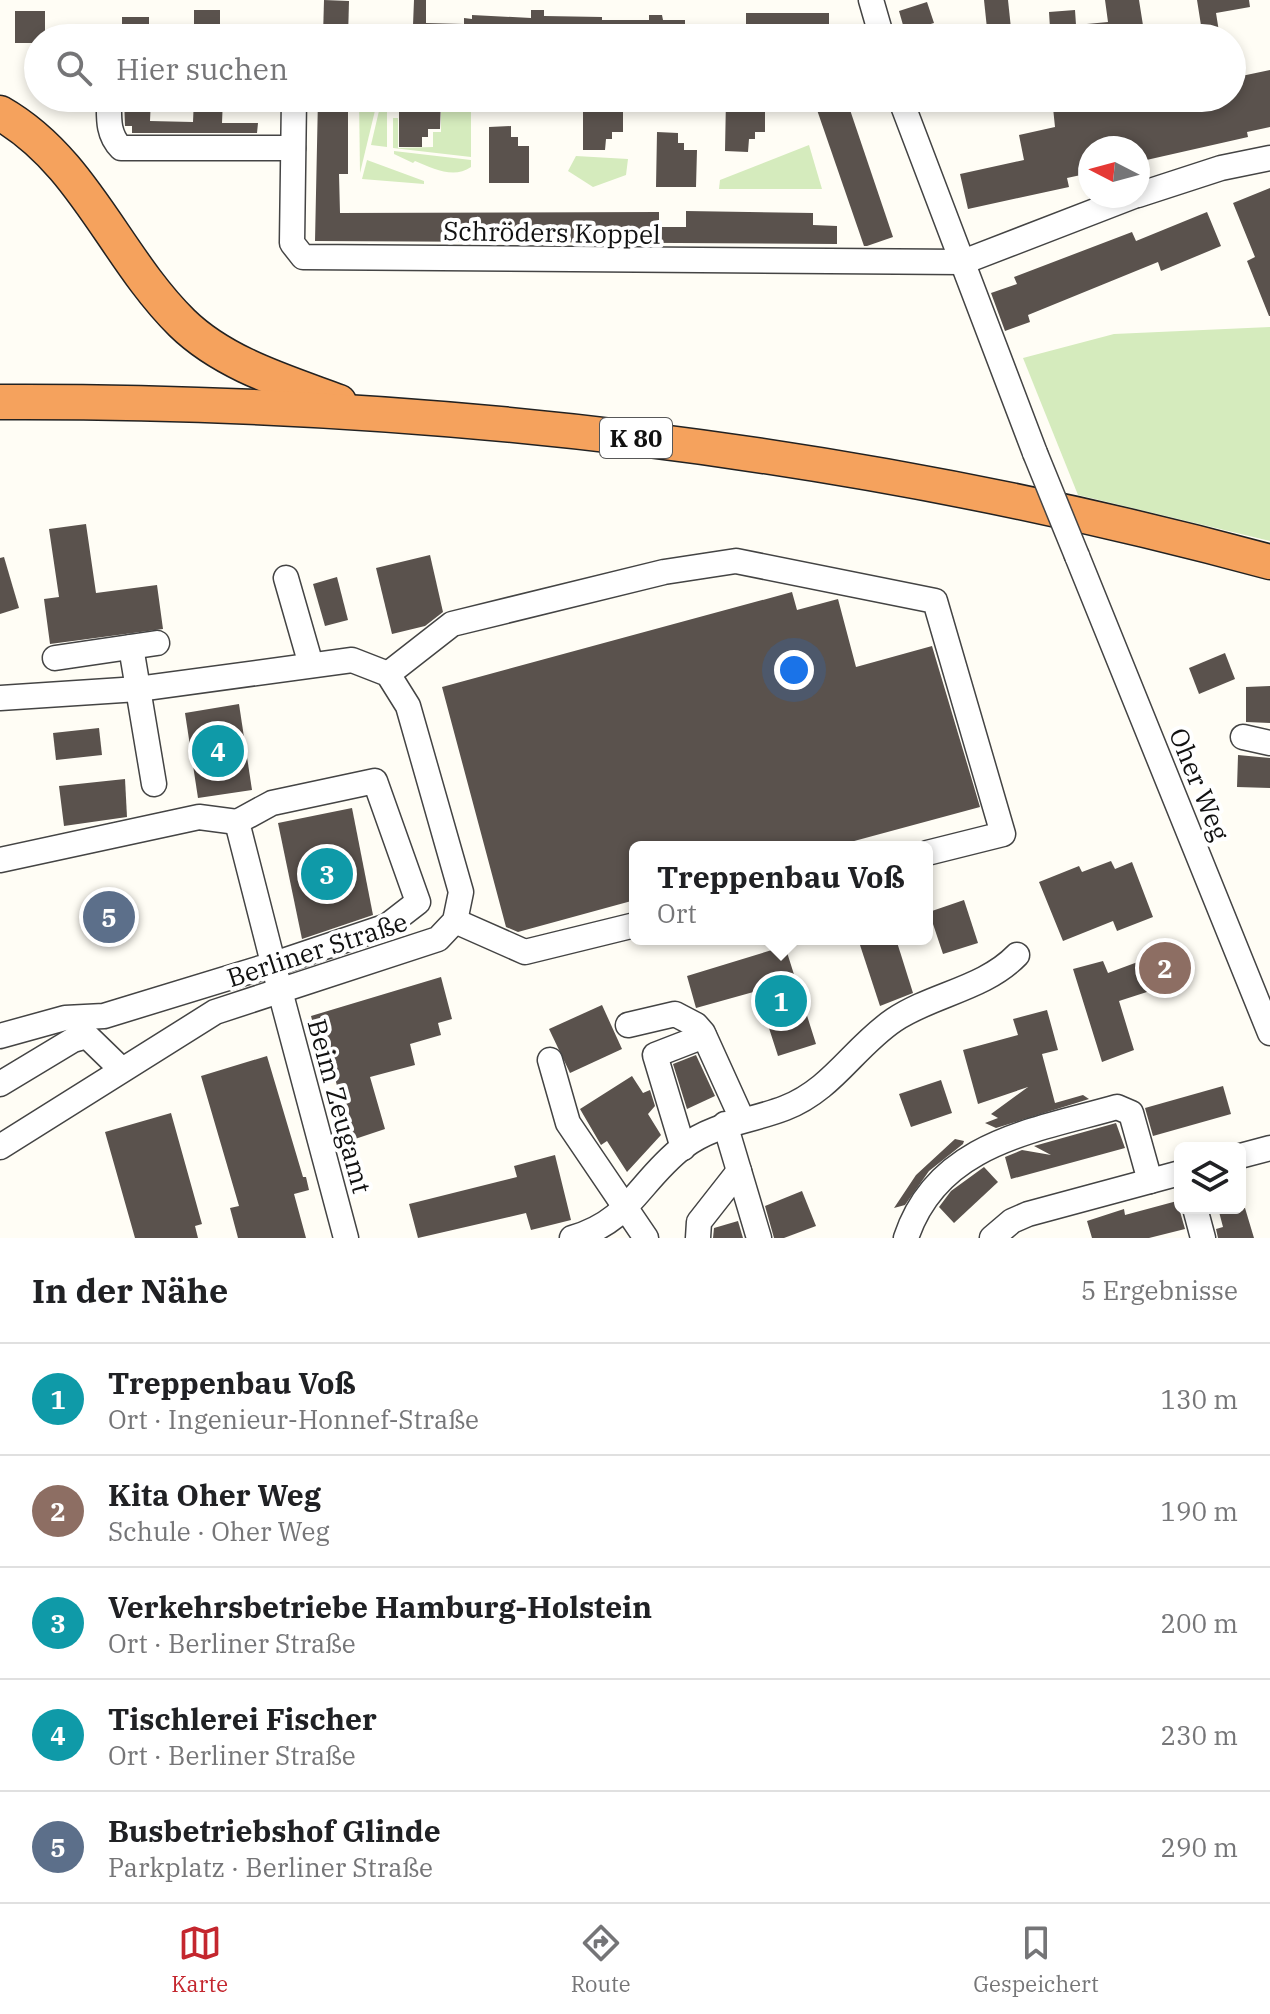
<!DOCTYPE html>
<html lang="de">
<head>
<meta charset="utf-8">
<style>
  :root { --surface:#fff; --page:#f6f6f6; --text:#202124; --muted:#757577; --line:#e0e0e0; --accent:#c4262e }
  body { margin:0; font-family:"IBM Plex Serif",serif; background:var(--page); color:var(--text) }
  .controls { position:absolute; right:24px; bottom:24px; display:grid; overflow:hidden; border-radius:12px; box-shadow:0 4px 12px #0003 }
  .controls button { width:72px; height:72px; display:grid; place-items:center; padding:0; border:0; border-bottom:2px solid var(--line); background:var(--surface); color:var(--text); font:40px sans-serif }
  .compass { position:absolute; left:1078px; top:136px; width:72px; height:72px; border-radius:50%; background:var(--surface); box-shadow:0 4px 12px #0003; rotate:276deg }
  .you { position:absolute; left:794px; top:670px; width:28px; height:28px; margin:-20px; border:6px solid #fff; border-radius:50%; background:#1a73e8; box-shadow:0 0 0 12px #1a73e833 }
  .badge { display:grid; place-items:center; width:52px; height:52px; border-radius:50%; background:var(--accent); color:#fff; font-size:26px; font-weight:700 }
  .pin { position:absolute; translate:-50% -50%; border:4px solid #fff; box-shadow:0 2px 8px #0006 }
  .popup { position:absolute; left:629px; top:841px; width:304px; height:104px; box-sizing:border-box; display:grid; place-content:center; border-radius:12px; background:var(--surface); filter:drop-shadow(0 2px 6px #0005); font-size:26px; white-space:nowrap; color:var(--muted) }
  .popup b { font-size:30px; color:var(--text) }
  .popup::after { content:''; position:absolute; left:50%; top:100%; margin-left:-16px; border:16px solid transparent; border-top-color:var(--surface) }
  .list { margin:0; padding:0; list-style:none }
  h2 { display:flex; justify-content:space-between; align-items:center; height:104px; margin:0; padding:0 32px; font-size:34px }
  h2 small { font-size:26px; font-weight:400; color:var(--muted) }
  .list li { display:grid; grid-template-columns:52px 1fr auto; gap:24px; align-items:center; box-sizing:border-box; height:112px; padding:0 32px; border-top:2px solid var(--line) }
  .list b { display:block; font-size:30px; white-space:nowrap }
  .list p { margin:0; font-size:26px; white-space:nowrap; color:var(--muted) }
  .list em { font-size:26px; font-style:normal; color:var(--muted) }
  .icon { flex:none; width:44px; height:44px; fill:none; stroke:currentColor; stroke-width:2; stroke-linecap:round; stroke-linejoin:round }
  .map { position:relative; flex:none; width:1270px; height:1238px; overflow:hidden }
  .search { position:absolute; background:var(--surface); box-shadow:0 4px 12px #0003; left:24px; right:24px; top:24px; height:88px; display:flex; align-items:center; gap:20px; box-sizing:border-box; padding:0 28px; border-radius:44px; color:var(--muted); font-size:30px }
  .sheet { height:664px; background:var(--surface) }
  nav { display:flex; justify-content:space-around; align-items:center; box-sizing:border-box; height:112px; border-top:2px solid var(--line); background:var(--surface); font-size:22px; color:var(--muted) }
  nav a { display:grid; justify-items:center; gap:4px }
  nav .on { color:var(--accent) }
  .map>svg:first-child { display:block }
  .green { fill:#d5ebbd }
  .building { fill:#5a524d }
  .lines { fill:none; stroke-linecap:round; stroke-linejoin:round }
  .minor-casing { stroke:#444; stroke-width:27 }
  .highway-casing { stroke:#222; stroke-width:37 }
  .minor { stroke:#fff; stroke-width:24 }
  .highway { stroke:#f5a25d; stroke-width:34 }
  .minor-bridge-casing { stroke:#444; stroke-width:27; stroke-linecap:butt }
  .minor-bridge { stroke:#fff; stroke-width:24 }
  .labels { text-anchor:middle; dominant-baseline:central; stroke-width:8; stroke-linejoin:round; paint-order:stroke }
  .shield { fill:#fff; stroke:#585858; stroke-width:2 }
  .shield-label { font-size:24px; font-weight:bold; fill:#111 }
  .street-label { font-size:26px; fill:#111; stroke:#fff }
</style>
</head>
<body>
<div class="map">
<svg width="1270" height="1238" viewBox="0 0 1270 1238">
  <rect width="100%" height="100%" fill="#fffdf5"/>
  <g class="green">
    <path d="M359,98H378L360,173Z"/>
    <path d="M382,98H387V147L371,145Z"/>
    <path d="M441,98L471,99V157L393,148V118H398V148L433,147V132H441Z"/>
    <path d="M809,145L822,189H719L720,180Z"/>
    <path d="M394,151L471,160V167C454,179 434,169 415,161L413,163L394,154Z"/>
    <path d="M576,156L628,159L626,175L593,187L568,171Z"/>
    <path d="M367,160L424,181V184L362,179Z"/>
    <path d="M1270,327V541L1078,495L1023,358L1114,334Z"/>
  </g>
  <g class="building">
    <path d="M324,0L349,1L348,38L323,36Z"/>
    <path d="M414,0H426V23L464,24V18L472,19V15L531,18V10H544V16L602,17V20H649V15H662L663,20H685V38H404V24L413,25Z"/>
    <path d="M984,0H1008L1012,38H988Z"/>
    <path d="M1105,0H1139L1145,38H1043L1042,28H1050L1049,12L1075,10L1076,25L1108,22Z"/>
    <path d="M1197,0H1249L1250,7L1216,13L1220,38H1203Z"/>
    <path d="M927,2L934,23L905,32L899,11Z"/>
    <rect x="194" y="10" width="26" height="28"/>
    <path d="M15,11H45V38H38V43H15Z"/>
    <rect x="746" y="13" width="83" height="25"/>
    <rect x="122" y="17" width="27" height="21"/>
    <path d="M1270,70V127L1247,132L1248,137L1142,161L1140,148H1090V173L1067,178L1069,187L968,209L960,174L1024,160L1019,135L1055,127L1052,98H1093L1094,110L1146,98H1232V78Z"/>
    <path d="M124,98H151L150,121L193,122L194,98H223L222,123H258L257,133H132V126H125Z"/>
    <path d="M318,98H348V174H339L340,213L659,212V227H686V211L813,213V225L837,226V244L315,241Z"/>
    <path d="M399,98H441L440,129H428V137H422V147H399Z"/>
    <path d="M583,98H623V132H612V139H606L605,150H583Z"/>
    <path d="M726,98H765V132H755V139H749L748,152L725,151Z"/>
    <path d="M846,98L893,237L867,246H864L816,107Z"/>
    <path d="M511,126V137H518V146H529V183H489V127Z"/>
    <path d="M657,132L678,133V143H684V150H697L696,187H656Z"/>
    <path d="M1270,188V316H1269L1247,261L1255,257L1233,203Z"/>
    <path d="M1207,212L1221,246L1161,271L1158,262L1028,315L1030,322L1005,331L991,293L1017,284L1014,277L1132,232L1136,241Z"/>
    <path d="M86,524L96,593L157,585L163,629L50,644L44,599L59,597L49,529Z"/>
    <path d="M430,555L443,612L425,626L392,634L376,568Z"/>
    <path d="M4,557L19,608L0,614V558Z"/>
    <path d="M337,577L348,620L325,626L313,584Z"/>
    <path d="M792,592L797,610L838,599L856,667L932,646L980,807L832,847H635V900L518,932L506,927L442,687Z"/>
    <path d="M1225,653L1235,679L1199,694L1189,668Z"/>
    <path d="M1270,686V723L1246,722V687Z"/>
    <path d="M239,704L252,790L198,798L185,713Z"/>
    <path d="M99,728L102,755L56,760L53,733Z"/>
    <path d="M1238,755L1270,758V788L1237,787Z"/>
    <path d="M125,779L127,817L64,826L59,786Z"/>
    <path d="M352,808L373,915L302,939L278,823Z"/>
    <path d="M1111,861L1115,869L1132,862L1153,917L1117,931L1113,921L1063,941L1039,882L1079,866L1082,872Z"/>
    <path d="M964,900L978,943L943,954L929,912Z"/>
    <path d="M858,939H896L913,993L880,1006Z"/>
    <path d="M785,946L816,1044L778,1056L757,991L696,1008L687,976Z"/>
    <path d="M1170,950L1181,981L1119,1001L1134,1050L1102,1062L1073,969L1103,961L1108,973Z"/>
    <path d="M441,977L452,1019L438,1023L441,1035L410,1044L415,1065L370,1077L385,1129L352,1140L328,1053L321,1055L311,1016Z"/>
    <path d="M602,1005L622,1049L570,1073L549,1029Z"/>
    <path d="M1047,1010L1058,1050L1042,1054L1055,1103L1083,1095L1089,1099L996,1128L985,1123L998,1118L991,1114L1028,1087L978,1104L963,1050L1018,1035L1013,1019Z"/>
    <path d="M696,1055L715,1096L687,1109L673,1064Z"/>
    <path d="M267,1056L303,1177H306L309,1190L294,1194L306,1238H238L230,1208L239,1206L201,1076Z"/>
    <path d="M632,1076L643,1093L650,1090L655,1106L648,1114L661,1135L627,1172L607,1141L601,1145L580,1109Z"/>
    <path d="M941,1080L952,1113L911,1127L899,1094Z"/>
    <path d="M1223,1086L1231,1114L1153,1136L1145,1108Z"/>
    <path d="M171,1113L202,1224L195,1226L198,1238H135L105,1132Z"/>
    <path d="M1116,1123L1125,1148L1011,1179L1005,1157L1022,1150L1051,1155L1034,1146Z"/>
    <path d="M955,1139L964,1141L963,1144L929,1171L905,1205L894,1208L916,1175Z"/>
    <path d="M555,1155L571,1220L531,1230L526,1213L418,1238L409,1204L517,1177L514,1166Z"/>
    <path d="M984,1167L998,1182L954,1223L939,1207L951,1191Z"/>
    <path d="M802,1191L816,1226L784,1238H774L765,1206Z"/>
    <path d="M1177,1201L1185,1229L1149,1238H1092L1087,1221L1124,1209L1125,1215Z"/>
    <path d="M1218,1208H1245L1254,1238H1218L1216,1229L1223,1227Z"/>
    <path d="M738,1221L743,1238H713L714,1228Z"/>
  </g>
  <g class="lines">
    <g class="minor-casing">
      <g id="minor">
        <path d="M871,0L882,38"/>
        <path d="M109,98C109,117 107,134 121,148H293"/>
        <path d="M294,98L292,243L303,257L963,262L1134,196"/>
        <path d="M900,98L1035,453"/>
        <path d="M1138,195L1221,168L1270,158"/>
        <path d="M1077,556L1270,1033"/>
        <path d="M286,578L311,665"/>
        <path d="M131,647L154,784"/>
        <path d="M55,658L157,643"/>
        <path d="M388,674L452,624L664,572L736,561L935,601L1003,834L927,853"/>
        <path d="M0,698L138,689L352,660L388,674L408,706L461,892L455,921L438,939L215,1012L0,1147"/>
        <path d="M1243,737L1270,743"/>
        <path d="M0,860L199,817L237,822"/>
        <path d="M455,921L525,952L635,925"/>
        <path d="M628,1025L675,1014L696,1025L703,1033L742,1119"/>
        <path d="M0,1036L65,1018L104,1016L274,964L387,926L418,902L375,781L272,803L237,822L283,1002L346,1238"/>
        <path d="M550,1060L568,1123L646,1238"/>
        <path d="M0,1084L73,1040L87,1036L121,1069"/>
        <path d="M725,1124L759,1238"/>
        <path d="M683,1148L655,1055L704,1036"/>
        <path d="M1240,1156L1270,1148"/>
        <path d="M1195,1208L1203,1238"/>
        <path d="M572,1238C631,1221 638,1182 683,1147C715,1123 749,1122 785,1108C832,1090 854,1047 894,1020C933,994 984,989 1017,955"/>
        <path d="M698,1238L699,1222L739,1171"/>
        <path d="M906,1238C937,1143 1033,1131 1117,1107L1131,1113L1150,1181"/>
        <path d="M992,1238L1012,1221L1028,1214L1180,1173"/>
      </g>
    </g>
    <g class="highway-casing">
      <g id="highway">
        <path d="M0,113C84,161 115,257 182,323C224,364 285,382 339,402"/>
        <path d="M0,402C427,400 857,450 1270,562"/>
      </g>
    </g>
    <use href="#minor" class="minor"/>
    <use href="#highway" class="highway"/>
    <g class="minor-bridge-casing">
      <path id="minor-bridge" d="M1035,453L1077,556"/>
    </g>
    <use href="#minor-bridge" class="minor-bridge"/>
  </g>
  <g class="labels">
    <rect class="shield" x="600" y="418" width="72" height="40" rx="6"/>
    <g class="shield-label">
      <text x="636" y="438">K 80</text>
    </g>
    <g class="street-label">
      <text transform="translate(552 232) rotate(1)">Schröders Koppel</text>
      <text transform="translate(1200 784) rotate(68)">Oher Weg</text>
      <text transform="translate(317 949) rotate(-18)">Berliner Straße</text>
      <text transform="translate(340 1106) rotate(75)">Beim Zeugamt</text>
    </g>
  </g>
</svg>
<div class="controls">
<button><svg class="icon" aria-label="layers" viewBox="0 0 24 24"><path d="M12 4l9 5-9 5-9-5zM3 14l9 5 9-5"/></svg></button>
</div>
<svg class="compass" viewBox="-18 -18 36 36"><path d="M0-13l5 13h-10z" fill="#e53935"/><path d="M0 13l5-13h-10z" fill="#757577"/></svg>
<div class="you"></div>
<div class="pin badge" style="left:781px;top:1001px;background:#0f9aa8">1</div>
<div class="popup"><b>Treppenbau Voß</b>Ort</div>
<div class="pin badge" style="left:1165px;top:968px;background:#8d6e63">2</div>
<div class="pin badge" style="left:327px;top:874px;background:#0f9aa8">3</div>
<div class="pin badge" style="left:218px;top:751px;background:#0f9aa8">4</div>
<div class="pin badge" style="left:109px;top:917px;background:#5c6f8a">5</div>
<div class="search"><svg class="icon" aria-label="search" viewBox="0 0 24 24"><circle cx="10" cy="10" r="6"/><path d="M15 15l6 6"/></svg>Hier suchen</div>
</div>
<section class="sheet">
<h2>In der Nähe<small>5 Ergebnisse</small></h2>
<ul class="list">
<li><span class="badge" style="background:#0f9aa8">1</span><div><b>Treppenbau Voß</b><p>Ort · Ingenieur-Honnef-Straße</p></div><em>130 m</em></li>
<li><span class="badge" style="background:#8d6e63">2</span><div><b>Kita Oher Weg</b><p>Schule · Oher Weg</p></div><em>190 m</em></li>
<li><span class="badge" style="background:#0f9aa8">3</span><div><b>Verkehrsbetriebe Hamburg-Holstein</b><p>Ort · Berliner Straße</p></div><em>200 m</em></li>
<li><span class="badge" style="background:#0f9aa8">4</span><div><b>Tischlerei Fischer</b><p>Ort · Berliner Straße</p></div><em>230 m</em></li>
<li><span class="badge" style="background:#5c6f8a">5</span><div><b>Busbetriebshof Glinde</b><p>Parkplatz · Berliner Straße</p></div><em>290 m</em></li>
</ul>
</section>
<nav>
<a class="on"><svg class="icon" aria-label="map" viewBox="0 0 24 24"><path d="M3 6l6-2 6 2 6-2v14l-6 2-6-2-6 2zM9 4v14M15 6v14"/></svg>Karte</a>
<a><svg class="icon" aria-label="directions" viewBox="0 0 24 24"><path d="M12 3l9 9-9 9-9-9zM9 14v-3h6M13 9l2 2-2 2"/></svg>Route</a>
<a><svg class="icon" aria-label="saved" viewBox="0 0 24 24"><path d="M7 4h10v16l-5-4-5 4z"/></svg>Gespeichert</a>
</nav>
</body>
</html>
